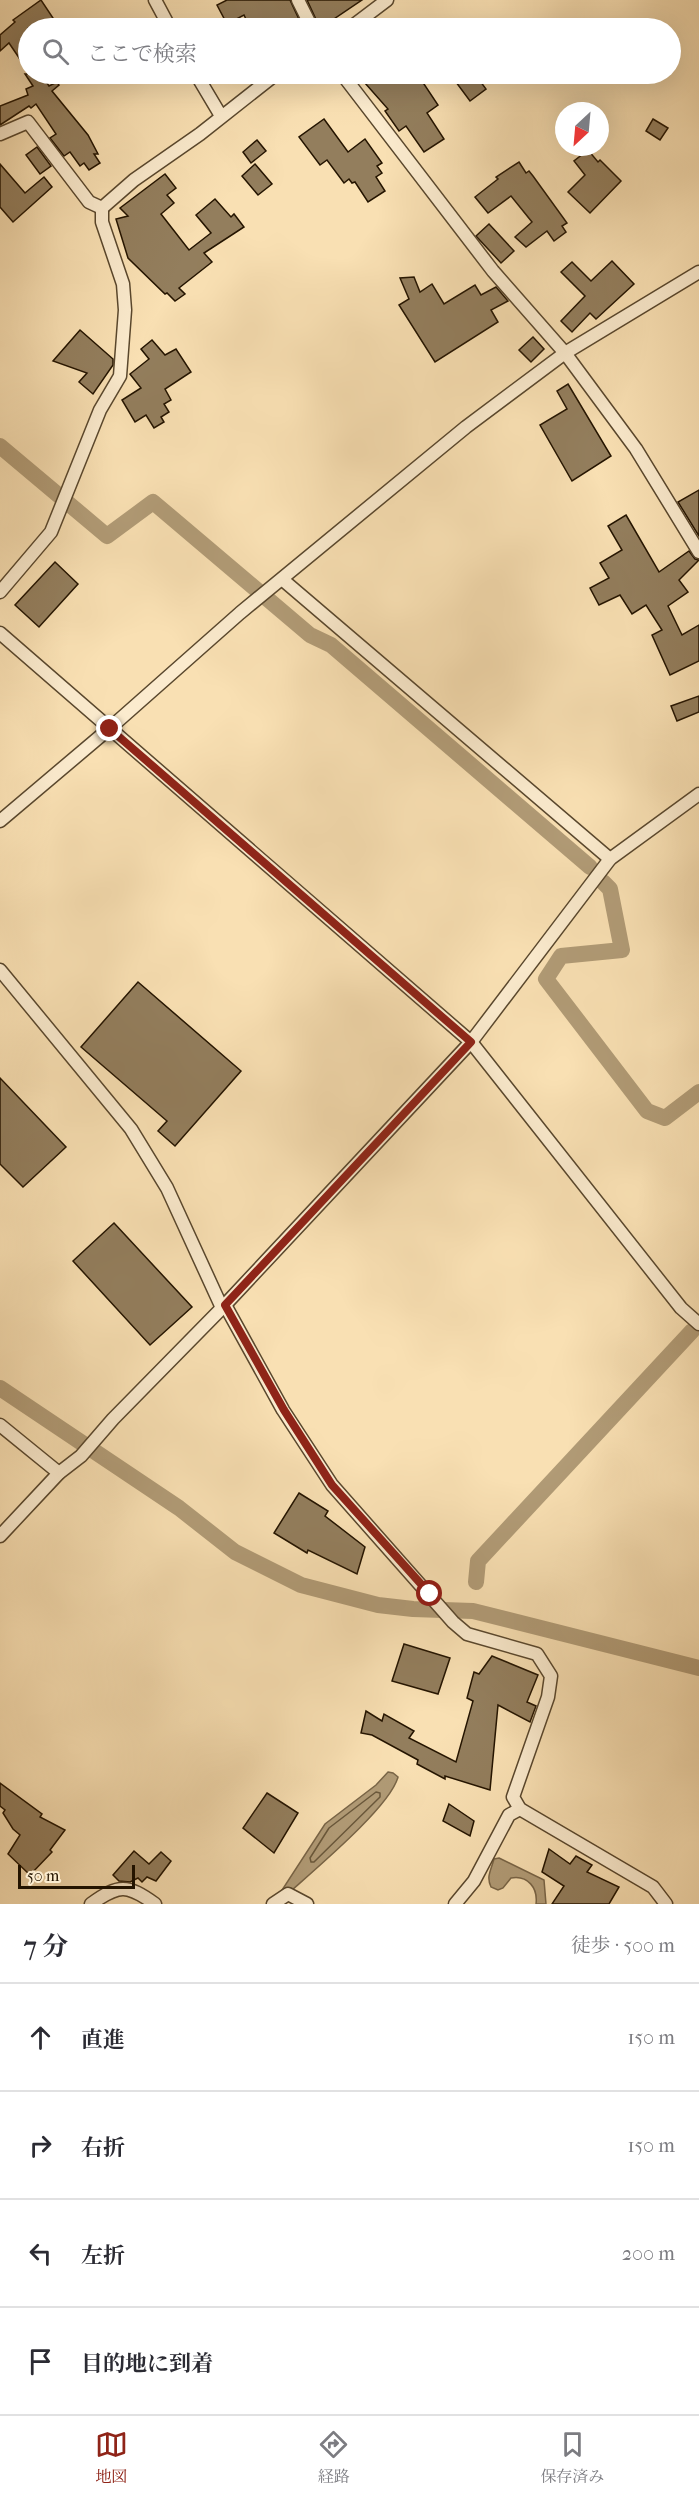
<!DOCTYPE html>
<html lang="ja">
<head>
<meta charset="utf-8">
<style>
  :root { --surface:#fff; --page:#f2f2f3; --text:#2b2b33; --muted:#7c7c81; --line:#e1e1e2; --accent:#8f2418 }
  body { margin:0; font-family:"IM FELL French Canon","Noto Serif JP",serif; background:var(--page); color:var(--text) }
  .compass { position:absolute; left:555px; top:102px; width:54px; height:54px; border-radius:50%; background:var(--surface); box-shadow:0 6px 24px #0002; rotate:206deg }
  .scale { position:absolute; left:18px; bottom:15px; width:117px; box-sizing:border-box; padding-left:6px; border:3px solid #241400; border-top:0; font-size:16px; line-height:21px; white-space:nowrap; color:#241400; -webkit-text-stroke:4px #fbebce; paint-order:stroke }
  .stop { position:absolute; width:18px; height:18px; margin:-14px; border:4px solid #8f2418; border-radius:50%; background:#fff }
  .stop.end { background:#8f2418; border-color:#fff; box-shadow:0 2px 6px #0008 }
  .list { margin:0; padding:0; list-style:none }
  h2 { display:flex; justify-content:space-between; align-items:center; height:78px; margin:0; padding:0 24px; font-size:26px }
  h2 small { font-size:20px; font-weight:400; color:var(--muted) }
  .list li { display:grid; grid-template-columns:39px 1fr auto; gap:18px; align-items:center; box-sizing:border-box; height:108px; padding:0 24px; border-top:2px solid var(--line) }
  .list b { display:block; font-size:22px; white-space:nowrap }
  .list em { font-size:20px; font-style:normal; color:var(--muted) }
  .icon { flex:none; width:33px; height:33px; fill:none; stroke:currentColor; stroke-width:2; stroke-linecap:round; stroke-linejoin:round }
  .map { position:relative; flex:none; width:699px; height:1904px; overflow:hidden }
  .search { position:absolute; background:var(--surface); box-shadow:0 6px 24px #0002; left:18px; right:18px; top:18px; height:66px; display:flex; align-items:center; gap:15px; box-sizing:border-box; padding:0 21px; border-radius:33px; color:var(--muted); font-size:22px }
  .sheet { height:510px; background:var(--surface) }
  nav { display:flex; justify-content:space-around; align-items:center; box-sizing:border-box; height:84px; border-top:2px solid var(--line); background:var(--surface); font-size:16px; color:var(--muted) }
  nav a { display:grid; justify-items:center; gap:3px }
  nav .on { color:var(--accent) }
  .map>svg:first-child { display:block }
  .water { fill:#b19b76; stroke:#796547; stroke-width:1.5 }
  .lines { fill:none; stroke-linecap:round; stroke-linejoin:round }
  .shore { stroke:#6a583b; stroke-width:1.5 }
  .canal { stroke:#b19b76; stroke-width:16 }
  .building { fill:#937e5d; stroke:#241400; stroke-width:1.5 }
  .street-casing { stroke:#59472d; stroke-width:15 }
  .street { stroke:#fbebce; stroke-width:12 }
  .route { stroke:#8f2418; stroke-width:8 }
</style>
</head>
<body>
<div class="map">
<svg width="699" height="1904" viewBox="0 0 699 1904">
  <rect width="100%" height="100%" fill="#f9e0b3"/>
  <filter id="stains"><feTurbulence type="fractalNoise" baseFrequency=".00333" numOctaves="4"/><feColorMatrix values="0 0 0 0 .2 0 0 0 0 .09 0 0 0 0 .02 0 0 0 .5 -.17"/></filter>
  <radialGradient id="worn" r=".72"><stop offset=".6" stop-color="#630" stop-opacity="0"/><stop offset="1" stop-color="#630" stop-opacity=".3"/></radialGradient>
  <g class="water">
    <path d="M388,1772L393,1773L398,1777C390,1808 308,1875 282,1899L273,1904L325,1824L376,1785Z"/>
    <path d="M499,1858L544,1880L546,1904H536C538,1888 528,1875 511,1878L503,1888L498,1890L491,1887C486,1877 491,1870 494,1859Z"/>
  </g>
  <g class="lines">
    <path class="shore" d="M376,1792L380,1793V1797L314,1862H311L310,1858L329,1828Z"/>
    <g class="canal">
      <path d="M0,446L107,536L153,502L310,635L331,645L590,867"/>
      <path d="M603,882L610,889L622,950L561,956L546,979L647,1111L665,1118L699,1092"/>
      <path d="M0,1388L179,1508L235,1552L301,1585L378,1605L413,1609L473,1611L699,1668"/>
      <path d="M476,1582L478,1561L692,1331"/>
    </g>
  </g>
  <g class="building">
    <path d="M41,0L53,18L38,28H28V71L9,43L0,51V35L15,22L13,20Z"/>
    <path d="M227,0H290L303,28H250L244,15L227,24L217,5Z"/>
    <path d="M307,0H362L334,19L340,28H320Z"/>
    <path d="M25,74H41L49,86L57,82L59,85L52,91L88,135L98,154H94L100,163L89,170L84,163L80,166L70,152L64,156L50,138L56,134L36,104L31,108L29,106L0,125V106L28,95L26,89L33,86Z"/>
    <path d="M357,74H389L395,80L411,74L412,78L418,75L438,105L427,113L444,139L424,152L406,126L399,131L385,111L388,109Z"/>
    <path d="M450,74H475L486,89L470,101Z"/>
    <path d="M324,119L348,152L365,139L382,163L377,166L382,173L376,177L385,191L368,202L355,182L352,183L349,179L344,183L327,160L320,165L299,137Z"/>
    <path d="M653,119L668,128L660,140L646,131Z"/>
    <path d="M257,140L266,151L251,163L243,152Z"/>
    <path d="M37,147L51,166L40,174L26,155Z"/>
    <path d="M588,150L598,162L600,160L621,181L590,213L568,192L585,175L574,161Z"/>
    <path d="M519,162L526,173L529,171L533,176L567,223L562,226L566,232L554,241L547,231L526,247L515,237L532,222L511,196L488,213L475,197L498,179L496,177Z"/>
    <path d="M0,164L25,193L44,177L52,187L13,222L0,207Z"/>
    <path d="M255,164L272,184L258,195L242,176Z"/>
    <path d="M165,174L176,188L167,195L174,203L161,214L189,250L211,233L196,215L215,199L231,217L234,214L244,227L204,253L212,262L179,288L185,294L175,301L167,293L165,294L128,258L116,219L128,216L120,208Z"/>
    <path d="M489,224L514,251L501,263L476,236Z"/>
    <path d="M612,261L634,284L596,319L590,313L572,332L561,321L585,296L561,272L572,262L591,281Z"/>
    <path d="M414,277L420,292L432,284L444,304L475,285L481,295L496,287L508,301L491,310L498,322L435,362L399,305L409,299L400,278Z"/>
    <path d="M80,330L113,359V365L93,394L79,382L87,373L53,361Z"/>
    <path d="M533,337L544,349L531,362L519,350Z"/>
    <path d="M152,340L165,355L176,349L191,372L165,389L171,400L164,404L169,412L161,417L164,422L154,428L146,415L135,422L122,400L141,388L130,374L149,359L141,349Z"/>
    <path d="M568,384L611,456L572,481L540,425L567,409L557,391Z"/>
    <path d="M699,490V536L678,502Z"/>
    <path d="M626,515L659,572L689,551L695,559L699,560L679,580L688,592L668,606L682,635L699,625V661L670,675L652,635L662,630L646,605L632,614L620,595L599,605L590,588L609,578L600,563L622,550L608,526Z"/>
    <path d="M55,562L78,584L39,627L15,605Z"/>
    <path d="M699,696V712L677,721L671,706Z"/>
    <path d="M138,982L241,1071L175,1146L158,1131L167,1121L81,1047Z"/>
    <path d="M0,1078L66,1147L23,1187L0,1164Z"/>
    <path d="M114,1223L192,1307L150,1345L73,1261Z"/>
    <path d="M299,1493L328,1511L325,1516L365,1547L357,1574L308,1550L307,1553L274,1533Z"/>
    <path d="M404,1644L450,1658L438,1694L392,1681Z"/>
    <path d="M492,1656L538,1675L527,1702L536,1706L530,1722L498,1705L490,1790L445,1776V1779L417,1764L418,1760L372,1735L361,1733L366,1711L382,1721L384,1714L414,1731L409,1738L456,1762L473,1701L467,1698L474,1672L479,1674Z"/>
    <path d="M0,1783L42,1814L40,1817L65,1830L50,1850L52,1852L30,1875L8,1854L20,1835L13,1829L3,1813L5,1810L0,1806Z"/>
    <path d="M267,1793L298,1813L274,1853L243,1828Z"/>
    <path d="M449,1804L474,1821L470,1836L443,1821Z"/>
    <path d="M549,1849L570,1864L576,1856L592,1865L587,1872L619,1887L609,1904H552L564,1886L542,1872Z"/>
    <path d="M134,1851L149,1864L161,1852L171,1861L156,1881L147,1877L142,1882L138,1878L130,1882L119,1881L113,1875Z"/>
  </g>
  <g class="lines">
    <g class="street-casing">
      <g id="street">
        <path d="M155,0L170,28"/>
        <path d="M298,0L312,28"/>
        <path d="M350,28L387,0"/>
        <path d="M196,74L221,116"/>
        <path d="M342,74L493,271L565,353L636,449L699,552"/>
        <path d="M0,134L28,122L89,202L102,208"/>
        <path d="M102,208L134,180L200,134L276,74"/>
        <path d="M283,580L610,859"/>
        <path d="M0,592L51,532L100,410L120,376L125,310L123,284L102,222V208"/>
        <path d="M0,633L471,1042L681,1308L699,1324"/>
        <path d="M0,821L110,728L240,613L466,427L565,353L699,272"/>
        <path d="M0,970L131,1129L167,1188L222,1308"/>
        <path d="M225,1305L283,1410L332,1485L453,1622L467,1634L537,1654L551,1676L548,1697L513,1797L520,1809L653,1887L666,1904"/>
        <path d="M0,1425L59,1473"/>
        <path d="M0,1536L59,1473L81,1456L113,1419L222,1308L471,1042L610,859L699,794"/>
        <path d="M91,1904C119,1884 127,1884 155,1904"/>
        <path d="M273,1904L288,1894L307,1904"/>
        <path d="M455,1904L474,1881L509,1815L520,1809"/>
      </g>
    </g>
    <use href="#street" class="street"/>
  </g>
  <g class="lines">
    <path class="route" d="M110,729L471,1042L225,1305L284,1410L332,1485L430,1594"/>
  </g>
  <rect width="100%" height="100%" filter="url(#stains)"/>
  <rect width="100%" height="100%" fill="url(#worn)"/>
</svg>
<svg class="compass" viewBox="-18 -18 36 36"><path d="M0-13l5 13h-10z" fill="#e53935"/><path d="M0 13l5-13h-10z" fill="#7c7c81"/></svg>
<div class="scale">50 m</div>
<div class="stop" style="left:430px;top:1594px"></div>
<div class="stop end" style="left:110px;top:729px"></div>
<div class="search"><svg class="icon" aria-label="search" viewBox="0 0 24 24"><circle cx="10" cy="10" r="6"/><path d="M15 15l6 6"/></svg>ここで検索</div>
</div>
<section class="sheet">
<h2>7 分<small>徒歩 · 500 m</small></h2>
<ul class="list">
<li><svg class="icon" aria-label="ahead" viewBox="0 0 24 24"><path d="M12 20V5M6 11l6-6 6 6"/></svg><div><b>直進</b></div><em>150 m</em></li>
<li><svg class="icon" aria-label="right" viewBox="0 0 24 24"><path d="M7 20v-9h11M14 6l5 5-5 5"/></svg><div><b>右折</b></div><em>150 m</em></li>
<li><svg class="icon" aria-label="left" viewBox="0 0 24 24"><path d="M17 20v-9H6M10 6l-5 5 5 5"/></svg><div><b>左折</b></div><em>200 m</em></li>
<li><svg class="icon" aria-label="arrive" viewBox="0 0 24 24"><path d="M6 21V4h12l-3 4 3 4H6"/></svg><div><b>目的地に到着</b></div></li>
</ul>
</section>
<nav>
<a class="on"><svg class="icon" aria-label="map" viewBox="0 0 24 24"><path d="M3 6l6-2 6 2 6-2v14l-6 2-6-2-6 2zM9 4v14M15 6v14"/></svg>地図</a>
<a><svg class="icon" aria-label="directions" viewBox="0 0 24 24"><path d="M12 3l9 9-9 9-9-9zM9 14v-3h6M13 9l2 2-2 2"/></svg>経路</a>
<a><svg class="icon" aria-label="saved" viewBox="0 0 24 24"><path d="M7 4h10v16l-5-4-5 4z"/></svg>保存済み</a>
</nav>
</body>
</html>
